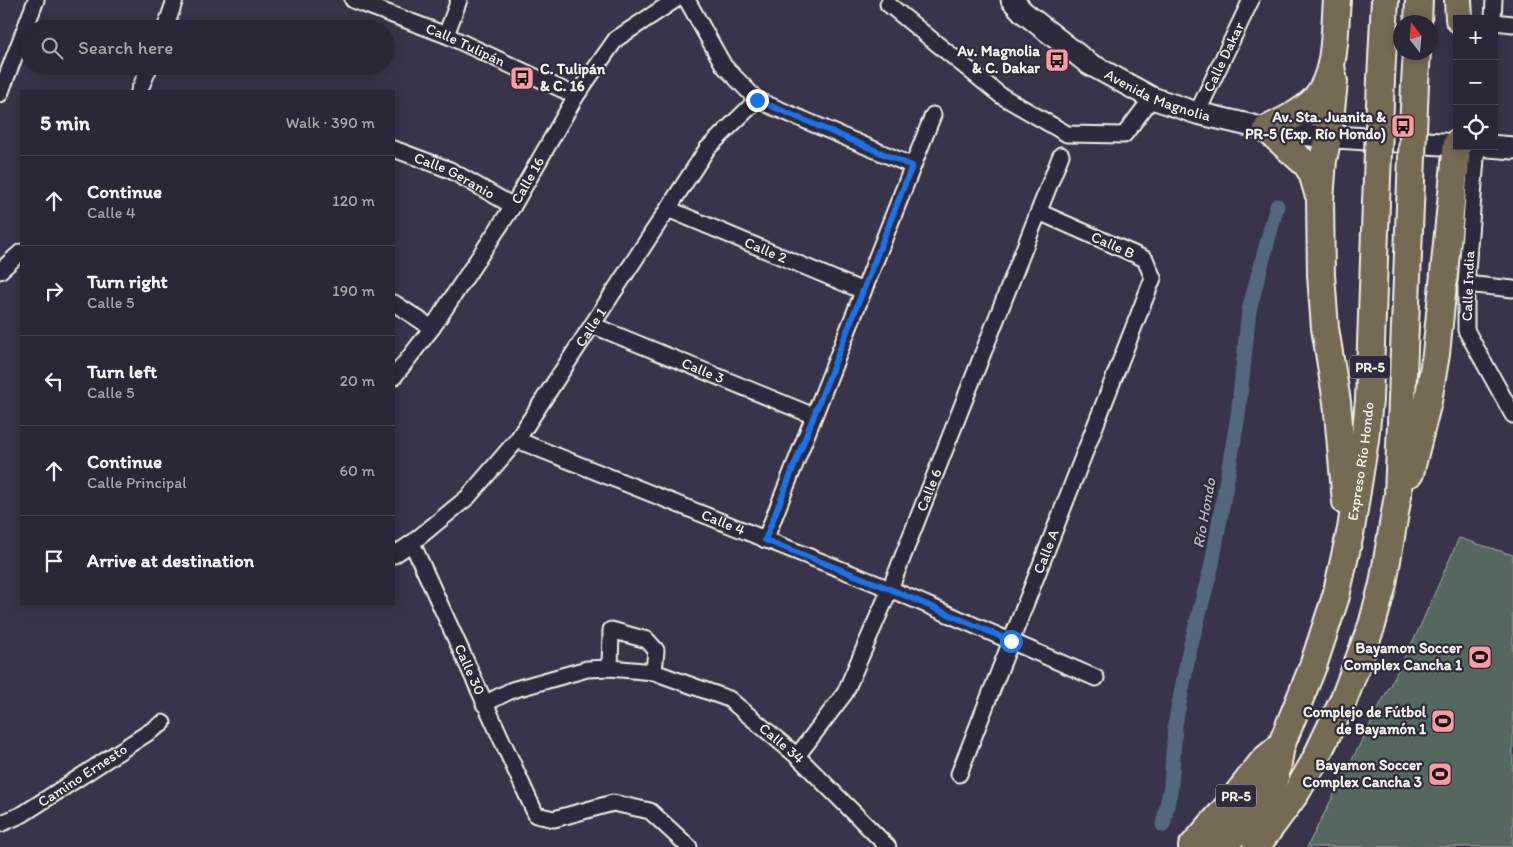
<!DOCTYPE html>
<html lang="en">
<head>
<meta charset="utf-8">
<style>
  :root { --surface:#2b2738; --page:#373343; --text:#f1f3f6; --muted:#a6a5ae; --line:#474453 }
  body { margin:0; font-family:Itim,sans-serif; background:var(--page); color:var(--text) }
  .controls { position:absolute; right:15px; top:15px; display:grid; overflow:hidden; border-radius:0px; box-shadow:0 2px 12px #0003 }
  .controls button { width:45px; height:45px; display:grid; place-items:center; padding:0; border:0; border-bottom:1px solid var(--line); background:var(--surface); color:var(--text); font:25px sans-serif }
  .compass { position:absolute; left:1393px; top:15px; width:45px; height:45px; border-radius:50%; background:var(--surface); box-shadow:0 2px 12px #0003; rotate:344deg }
  .stop { position:absolute; width:15px; height:15px; margin:-11px; border:4px solid #1a73e8; border-radius:50%; background:#fff }
  .stop.end { background:#1a73e8; border-color:#fff; box-shadow:0 1px 5px #0008 }
  .list { margin:0; padding:0; list-style:none }
  h2 { display:flex; justify-content:space-between; align-items:center; height:65px; margin:0; padding:0 20px; font-size:21px }
  h2 small { font-size:16px; font-weight:400; color:var(--muted) }
  .list li { display:grid; grid-template-columns:32px 1fr auto; gap:15px; align-items:center; box-sizing:border-box; height:90px; padding:0 20px; border-top:1px solid var(--line) }
  .list b { display:block; font-size:19px; white-space:nowrap }
  .list p { margin:0; font-size:16px; white-space:nowrap; color:var(--muted) }
  .list em { font-size:16px; font-style:normal; color:var(--muted) }
  .icon { flex:none; width:28px; height:28px; fill:none; stroke:currentColor; stroke-width:2; stroke-linecap:round; stroke-linejoin:round }
  .map { position:relative; flex:none; width:1513px; height:847px; overflow:hidden }
  .search { position:absolute; background:var(--surface); box-shadow:0 2px 12px #0003; left:20px; top:20px; width:375px; height:55px; display:flex; align-items:center; gap:12px; box-sizing:border-box; padding:0 18px; border-radius:28px; color:var(--muted); font-size:19px }
  .panel { position:absolute; background:var(--surface); box-shadow:0 2px 12px #0003; left:20px; top:90px; width:375px; height:515px; border-radius:0px }
  .map>svg:first-child { display:block }
  .green { fill:#546861; stroke:#a4aca4 }
  .lines { fill:none; stroke-linecap:round; stroke-linejoin:round }
  .canal { stroke:#52687d; stroke-width:15 }
  .street-casing { stroke:#f4f1e8; stroke-width:19 }
  .secondary-casing { stroke:#f4f1e8; stroke-width:25 }
  .highway-casing { stroke:#f4f1e8; stroke-width:30 }
  .street { stroke:#2f2a3d; stroke-width:15 }
  .secondary { stroke:#2f2a3d; stroke-width:21 }
  .highway { stroke:#766a54; stroke-width:26 }
  .highway-bridge-casing { stroke:#f4f1e8; stroke-width:30; stroke-linecap:butt }
  .highway-bridge { stroke:#766a54; stroke-width:26 }
  .route { stroke:#1a73e8; stroke-width:6 }
  .labels { text-anchor:middle; dominant-baseline:central; stroke-width:4.5; stroke-linejoin:round; paint-order:stroke }
  .shield { fill:#2f2a3d; stroke:#b9b5b5; stroke-width:1 }
  .shield-label { font-size:14px; font-weight:bold; fill:#f4f1e8 }
  .street-label { font-size:15px; fill:#f4f1e8; stroke:#2f2a3d }
  .poi-label { font-size:15px; font-weight:bold; fill:#f4f1e8; stroke:#2f2a3d; text-anchor:end }
  .water-label { font-size:16px; font-style:italic; fill:#b3babd; stroke:#2f2a3d }
</style>
</head>
<body>
<div class="map">
<svg width="1513" height="847" viewBox="0 0 1513 847">
  <rect width="100%" height="100%" fill="#39344a"/>
  <filter id="ink" filterUnits="userSpaceOnUse"><feTurbulence type="fractalNoise" baseFrequency=".02" numOctaves="2"/><feDisplacementMap in="SourceGraphic" scale="10" xChannelSelector="R" yChannelSelector="G"/><feConvolveMatrix kernelMatrix="1 2 1 2 8 2 1 2 1" color-interpolation-filters="sRGB"/></filter>
  <g filter="url(#ink)">
    <path class="green" d="M1459,538L1513,555V847H1307L1418,631Z"/>
    <g class="lines">
      <path class="canal" d="M1163,825L1171,786L1175,725L1189,652L1212,564L1238,416L1249,310L1277,206"/>
      <g class="street-casing">
        <g id="street">
          <path id="s1" d="M353,0L446,35L576,96"/>
          <path d="M687,0L724,66L757,100L913,166"/>
          <path d="M888,4L1000,95L1067,134L1124,135L1152,98"/>
          <path d="M1493,19L1494,0"/>
          <path d="M1494,22L1513,24"/>
          <path d="M165,29L175,0"/>
          <path d="M446,35L459,0"/>
          <path d="M139,91L150,66"/>
          <path d="M0,94L36,0"/>
          <path id="s2" d="M1197,113L1251,0"/>
          <path d="M1477,146L1466,284V330L1513,415"/>
          <path id="s3" d="M394,149L450,170L513,206"/>
          <path id="s4" d="M668,209L863,291"/>
          <path d="M0,271L21,252"/>
          <path d="M1466,284L1513,289"/>
          <path d="M394,303L432,328"/>
          <path id="s5" d="M592,325L814,416"/>
          <path id="s6" d="M394,377L432,328L513,206L576,96L616,39L675,0"/>
          <path id="s7" d="M517,440L890,589L1096,678"/>
          <path d="M765,540L933,115"/>
          <path id="s8" d="M412,543L536,815L554,819L613,803L650,811L689,847"/>
          <path id="s9" d="M394,555L412,543L468,497L517,440L707,149L757,100"/>
          <path d="M610,668L611,630L647,640L656,650L654,672"/>
          <path id="s10" d="M484,704L512,690L587,669L610,668L654,672L729,699L797,756L888,847"/>
          <path id="s11" d="M797,756L845,693L890,589L1061,155"/>
          <path id="s12" d="M959,774L1153,278L1145,259L1039,212"/>
          <path id="s13" d="M0,824L23,814L163,723"/>
        </g>
      </g>
      <g class="secondary-casing">
        <g id="secondary">
          <path id="s14" d="M1012,0L1023,12L1088,63L1152,98L1197,113L1279,132L1321,136L1457,145"/>
          <path d="M1489,146L1513,148"/>
        </g>
      </g>
      <g class="highway-casing">
        <g id="highway">
          <path d="M1458,0L1459,19"/>
          <path d="M1418,22L1419,0"/>
          <path d="M1331,66L1334,82L1328,137L1323,160L1320,200L1321,275L1325,328L1337,402L1346,502"/>
          <path d="M1381,79L1385,0"/>
          <path d="M1415,83L1417,52"/>
          <path d="M1318,193L1312,173L1307,165L1267,129C1283,121 1304,112 1316,98C1337,72 1334,32 1337,0"/>
          <path d="M1410,473L1428,401L1436,354L1457,143"/>
          <path id="s15" d="M1192,847L1228,806L1264,760L1281,746L1313,666L1336,596L1351,529L1365,440L1369,400L1376,203"/>
          <path d="M1222,847C1238,831 1268,798 1275,777C1278,767 1279,756 1281,746"/>
          <path d="M1256,847L1296,793L1313,764L1343,701L1372,625L1383,584L1398,495L1410,206"/>
        </g>
      </g>
      <use href="#street" class="street"/>
      <use href="#secondary" class="secondary"/>
      <use href="#highway" class="highway"/>
      <g class="highway-bridge-casing">
        <g id="highway-bridge">
          <path d="M1376,203L1381,79"/>
          <path d="M1410,206L1415,83"/>
        </g>
      </g>
      <use href="#highway-bridge" class="highway-bridge"/>
    </g>
  </g>
  <g class="lines" filter="url(#ink)">
    <path class="route" d="M757,100L912,166L765,540L890,589L1011,641"/>
  </g>
  <defs>
    <g id="bus-square" transform="scale(1.25)"><rect x="-9" y="-9" width="18" height="18" rx="4" fill="#ff9aa2" stroke="#2f2a3d"/><path d="M-5-6H5V4H4V6H2V4H-2V6H-4V4H-5ZM-3.5-4V0h7V-4ZM-3.5 1.2v1.5H-2V1.2ZM2 1.2v1.5H3.5V1.2Z" fill="#111"/></g>
    <g id="stadium-square" transform="scale(1.25)"><rect x="-9" y="-9" width="18" height="18" rx="4" fill="#ff9aa2" stroke="#2f2a3d"/><path d="M0-5a6.5 5 0 1 0 0 10a6.5 5 0 1 0 0-10ZM-3.5-1.8h7v3.6h-7Z" fill="#111"/></g>
  </defs>
  <g fill-rule="evenodd">
    <use href="#bus-square" x="1057" y="60"/>
    <use href="#bus-square" x="522" y="78"/>
    <use href="#bus-square" x="1403" y="126"/>
    <use href="#stadium-square" x="1480" y="657"/>
    <use href="#stadium-square" x="1443" y="721"/>
    <use href="#stadium-square" x="1440" y="774"/>
  </g>
  <g class="labels">
    <g class="shield">
      <rect x="1350" y="355.5" width="40" height="23" rx="4"/>
      <rect x="1216" y="784.5" width="40" height="23" rx="4"/>
    </g>
    <g class="shield-label">
      <text x="1370" y="367">PR-5</text>
      <text x="1236" y="796">PR-5</text>
    </g>
    <g class="street-label">
      <text stroke="none"><textPath href="#s1" startOffset="121">Calle Tulipán</textPath></text>
      <text stroke="none"><textPath href="#s2" startOffset="62">Calle Dakar</textPath></text>
      <text stroke="none"><textPath href="#s14" startOffset="176">Avenida Magnolia</textPath></text>
      <text stroke="none"><textPath href="#s3" startOffset="66">Calle Geranio</textPath></text>
      <text stroke="none"><textPath href="#s6" startOffset="238">Calle 16</textPath></text>
      <text transform="translate(1113 245) rotate(24)">Calle B</text>
      <text stroke="none"><textPath href="#s4" startOffset="106">Calle 2</textPath></text>
      <text transform="translate(1468 286) rotate(-88)">Calle India</text>
      <text stroke="none"><textPath href="#s9" startOffset="304">Calle 1</textPath></text>
      <text stroke="none"><textPath href="#s5" startOffset="120">Calle 3</textPath></text>
      <text stroke="none"><textPath href="#s15" startOffset="432">Expreso Río Hondo</textPath></text>
      <text stroke="none"><textPath href="#s11" startOffset="299">Calle 6</textPath></text>
      <text stroke="none"><textPath href="#s7" startOffset="222">Calle 4</textPath></text>
      <text stroke="none"><textPath href="#s12" startOffset="239">Calle A</textPath></text>
      <text stroke="none"><textPath href="#s8" startOffset="139">Calle 30</textPath></text>
      <text stroke="none"><textPath href="#s10" startOffset="325">Calle 34</textPath></text>
      <text stroke="none"><textPath href="#s13" startOffset="96">Camino Ernesto</textPath></text>
    </g>
    <g class="poi-label">
      <text x="1040" y="51">Av. Magnolia<tspan x="1040" dy="17">&amp; C. Dakar</tspan></text>
      <text x="540" y="69" text-anchor="start">C. Tulipán<tspan x="540" dy="17">&amp; C. 16</tspan></text>
      <text x="1386" y="117">Av. Sta. Juanita &amp;<tspan x="1386" dy="17">PR-5 (Exp. Río Hondo)</tspan></text>
      <text x="1462" y="648">Bayamon Soccer<tspan x="1462" dy="17">Complex Cancha 1</tspan></text>
      <text x="1426" y="712">Complejo de Fútbol<tspan x="1426" dy="17">de Bayamón 1</tspan></text>
      <text x="1422" y="765">Bayamon Soccer<tspan x="1422" dy="17">Complex Cancha 3</tspan></text>
    </g>
    <g class="water-label">
      <text transform="translate(1204 513) rotate(-80)">Río Hondo</text>
    </g>
  </g>
</svg>
<div class="controls">
<button>+</button>
<button>−</button>
<button><svg class="icon" aria-label="locate" viewBox="0 0 24 24"><circle cx="12" cy="12" r="6"/><path d="M12 2v4M12 18v4M2 12h4M18 12h4"/></svg></button>
</div>
<svg class="compass" viewBox="-18 -18 36 36"><path d="M0-13l5 13h-10z" fill="#e53935"/><path d="M0 13l5-13h-10z" fill="#a6a5ae"/></svg>
<div class="stop" style="left:1011px;top:641px"></div>
<div class="stop end" style="left:757px;top:100px"></div>
<div class="search"><svg class="icon" aria-label="search" viewBox="0 0 24 24"><circle cx="10" cy="10" r="6"/><path d="M15 15l6 6"/></svg>Search here</div>
<section class="panel">
<h2>5 min<small>Walk · 390 m</small></h2>
<ul class="list">
<li><svg class="icon" aria-label="ahead" viewBox="0 0 24 24"><path d="M12 20V5M6 11l6-6 6 6"/></svg><div><b>Continue</b><p>Calle 4</p></div><em>120 m</em></li>
<li><svg class="icon" aria-label="right" viewBox="0 0 24 24"><path d="M7 20v-9h11M14 6l5 5-5 5"/></svg><div><b>Turn right</b><p>Calle 5</p></div><em>190 m</em></li>
<li><svg class="icon" aria-label="left" viewBox="0 0 24 24"><path d="M17 20v-9H6M10 6l-5 5 5 5"/></svg><div><b>Turn left</b><p>Calle 5</p></div><em>20 m</em></li>
<li><svg class="icon" aria-label="ahead" viewBox="0 0 24 24"><path d="M12 20V5M6 11l6-6 6 6"/></svg><div><b>Continue</b><p>Calle Principal</p></div><em>60 m</em></li>
<li><svg class="icon" aria-label="arrive" viewBox="0 0 24 24"><path d="M6 21V4h12l-3 4 3 4H6"/></svg><div><b>Arrive at destination</b></div></li>
</ul>
</section>
</div>
</body>
</html>
